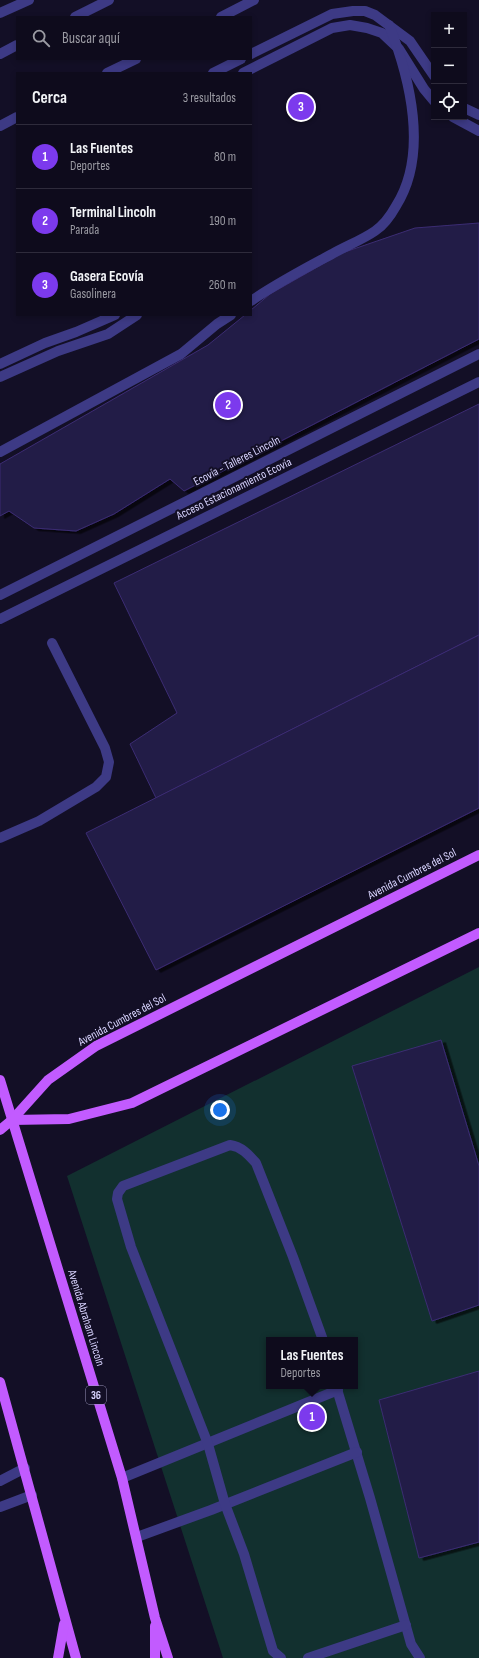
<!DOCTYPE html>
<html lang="es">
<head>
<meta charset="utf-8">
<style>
  :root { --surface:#0e0b1c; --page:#171425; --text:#f1f3f6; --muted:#9b9ba3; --line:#2e2b3b; --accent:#7c3aed }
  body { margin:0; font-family:"Sofia Sans Condensed",sans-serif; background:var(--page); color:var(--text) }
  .controls { position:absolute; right:12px; top:12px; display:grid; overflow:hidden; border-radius:0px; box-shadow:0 2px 6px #0003 }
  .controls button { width:36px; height:36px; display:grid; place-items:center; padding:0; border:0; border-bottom:1px solid var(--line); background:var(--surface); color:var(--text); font:20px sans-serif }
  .you { position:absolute; left:220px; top:1110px; width:14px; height:14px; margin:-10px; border:3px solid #fff; border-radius:50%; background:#1a73e8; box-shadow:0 0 0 6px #1a73e833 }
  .badge { display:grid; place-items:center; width:26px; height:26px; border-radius:50%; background:var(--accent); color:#fff; font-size:13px; font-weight:700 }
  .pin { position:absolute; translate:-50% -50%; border:2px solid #fff; box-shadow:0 1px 4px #0006 }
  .popup { position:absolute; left:266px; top:1337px; width:92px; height:52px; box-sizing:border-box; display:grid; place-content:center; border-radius:0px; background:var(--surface); filter:drop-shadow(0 1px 3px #0005); font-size:13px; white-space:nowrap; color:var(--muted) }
  .popup b { font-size:15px; color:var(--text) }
  .popup::after { content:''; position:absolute; left:50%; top:100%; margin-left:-8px; border:8px solid transparent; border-top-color:var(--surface) }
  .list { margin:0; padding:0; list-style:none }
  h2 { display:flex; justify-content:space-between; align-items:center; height:52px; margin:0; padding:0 16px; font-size:17px }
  h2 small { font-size:13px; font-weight:400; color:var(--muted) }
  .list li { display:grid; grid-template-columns:26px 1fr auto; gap:12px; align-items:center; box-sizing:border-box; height:64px; padding:0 16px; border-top:1px solid var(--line) }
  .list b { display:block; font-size:15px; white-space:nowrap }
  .list p { margin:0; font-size:13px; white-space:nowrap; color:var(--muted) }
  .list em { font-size:13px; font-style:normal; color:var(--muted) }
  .icon { flex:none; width:22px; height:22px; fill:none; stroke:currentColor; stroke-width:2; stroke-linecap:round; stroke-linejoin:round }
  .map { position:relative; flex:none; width:479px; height:1658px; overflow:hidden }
  .search { position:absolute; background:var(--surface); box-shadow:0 2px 6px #0003; left:16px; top:16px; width:236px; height:44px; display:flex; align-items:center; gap:10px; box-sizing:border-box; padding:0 14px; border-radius:0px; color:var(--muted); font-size:15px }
  .panel { position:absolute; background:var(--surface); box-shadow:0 2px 6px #0003; left:16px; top:72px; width:236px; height:244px; border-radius:0px }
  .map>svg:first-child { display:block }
  .green { fill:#12302f; fill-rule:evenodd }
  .building { fill:#241b47; stroke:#3b2d73; filter:url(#shadow) }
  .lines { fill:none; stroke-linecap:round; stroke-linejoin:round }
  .minor { stroke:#3d3a85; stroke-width:10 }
  .major { stroke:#c25bff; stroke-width:10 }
  .labels { text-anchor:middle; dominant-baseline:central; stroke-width:4; stroke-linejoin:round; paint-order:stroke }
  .shield { fill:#130f26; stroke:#9e99be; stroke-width:1 }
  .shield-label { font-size:11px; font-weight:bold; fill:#d9d4ff }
  .street-label { font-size:12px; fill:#d9d4ff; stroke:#130f26 }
</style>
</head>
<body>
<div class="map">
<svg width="479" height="1658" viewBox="0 0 479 1658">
  <defs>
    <filter id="shadow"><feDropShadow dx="4.5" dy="2.5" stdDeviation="0" flood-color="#0009"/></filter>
  </defs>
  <rect width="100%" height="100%" fill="#130f26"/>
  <path class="green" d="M479,967V1658H223L67,1176ZM269,1340H355V1386H269Z"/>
  <g class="building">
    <path d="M479,223V339L184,491L170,479L114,514L76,531L34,528L9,511L0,516V464L208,345L245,315H251V310L270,294L342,253L415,228Z"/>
    <path d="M479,404V635L156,798L130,744L177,713L114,583Z"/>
    <path d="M479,635V808L156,970L86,833Z"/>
    <path d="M441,1040L479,1166V1305L432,1321L352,1066Z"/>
    <path d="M479,1371V1542L419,1558L379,1400Z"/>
  </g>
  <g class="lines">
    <g class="minor">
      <path d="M0,13L29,0"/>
      <path d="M75,17L109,0"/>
      <path d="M221,17L254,0"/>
      <path d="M0,54L17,45"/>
      <path d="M251,54L332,14L353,11H365L375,15L410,41L434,76"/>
      <path d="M107,73L136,59"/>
      <path d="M213,73L241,59"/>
      <path d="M243,73L332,28L350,25L367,28L382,33L399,49L424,89L434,101"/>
      <path d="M464,108L479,115"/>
      <path d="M453,117L479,131"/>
      <path d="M0,126L17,117"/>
      <path d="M251,301C277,283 304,269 332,254C346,246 362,240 375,231C384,225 391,215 396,206C429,154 410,78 389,25"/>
      <path d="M0,364L45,343L76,332L115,315"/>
      <path d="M0,377L58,351L108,334L137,315"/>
      <path d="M0,452L181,354L217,324L231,315"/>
      <path d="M0,595L479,354"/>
      <path d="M0,619L479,382"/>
      <path d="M0,838L39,821L96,787L106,777L109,762L105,748L52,643"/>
      <path d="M336,1386L370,1498L411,1644L420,1658"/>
      <path d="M122,1478L338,1390"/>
      <path d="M0,1481L25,1468"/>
      <path d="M0,1507L32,1495"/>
      <path d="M137,1537L211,1510L357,1452"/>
      <path d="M281,1658L273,1651L244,1554L225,1504L208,1444L131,1247L117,1199L118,1193L123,1186L230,1145C242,1147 248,1154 256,1163L293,1257L323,1340"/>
      <path d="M308,1658L406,1625"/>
    </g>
    <g class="major">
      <path d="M0,1080L122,1478L155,1618L168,1658"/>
      <path d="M12,1120L69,1119L132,1103L479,933"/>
      <path d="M0,1130L12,1120L48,1080L96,1046L479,855"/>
      <path d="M0,1382L76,1658"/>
      <path d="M58,1658L64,1624"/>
      <path d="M155,1658V1626"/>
    </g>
  </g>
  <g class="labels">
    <rect class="shield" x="86" y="1386" width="20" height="18" rx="3"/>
    <g class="shield-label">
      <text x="96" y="1395">36</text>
    </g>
    <g class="street-label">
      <text transform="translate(237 461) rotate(-27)">Ecovía - Talleres Lincoln</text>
      <text transform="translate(234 489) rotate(-26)">Acceso Estacionamiento Ecovía</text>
      <text transform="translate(412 874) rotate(-27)">Avenida Cumbres del Sol</text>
      <text transform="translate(122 1020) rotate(-28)">Avenida Cumbres del Sol</text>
      <text transform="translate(86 1318) rotate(73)">Avenida Abraham Lincoln</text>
    </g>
  </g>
</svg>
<div class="controls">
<button>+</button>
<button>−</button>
<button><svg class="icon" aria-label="locate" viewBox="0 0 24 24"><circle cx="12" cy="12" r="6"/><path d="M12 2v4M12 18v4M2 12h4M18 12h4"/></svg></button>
</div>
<div class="you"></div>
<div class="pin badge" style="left:312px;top:1417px">1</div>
<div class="popup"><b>Las Fuentes</b>Deportes</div>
<div class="pin badge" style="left:228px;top:405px">2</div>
<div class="pin badge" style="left:301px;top:107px">3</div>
<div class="search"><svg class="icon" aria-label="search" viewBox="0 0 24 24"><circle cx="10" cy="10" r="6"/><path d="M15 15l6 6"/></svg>Buscar aquí</div>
<section class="panel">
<h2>Cerca<small>3 resultados</small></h2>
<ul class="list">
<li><span class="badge">1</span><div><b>Las Fuentes</b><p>Deportes</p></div><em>80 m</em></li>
<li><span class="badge">2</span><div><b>Terminal Lincoln</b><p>Parada</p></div><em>190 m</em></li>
<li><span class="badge">3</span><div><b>Gasera Ecovía</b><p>Gasolinera</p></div><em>260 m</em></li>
</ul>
</section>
</div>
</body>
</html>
